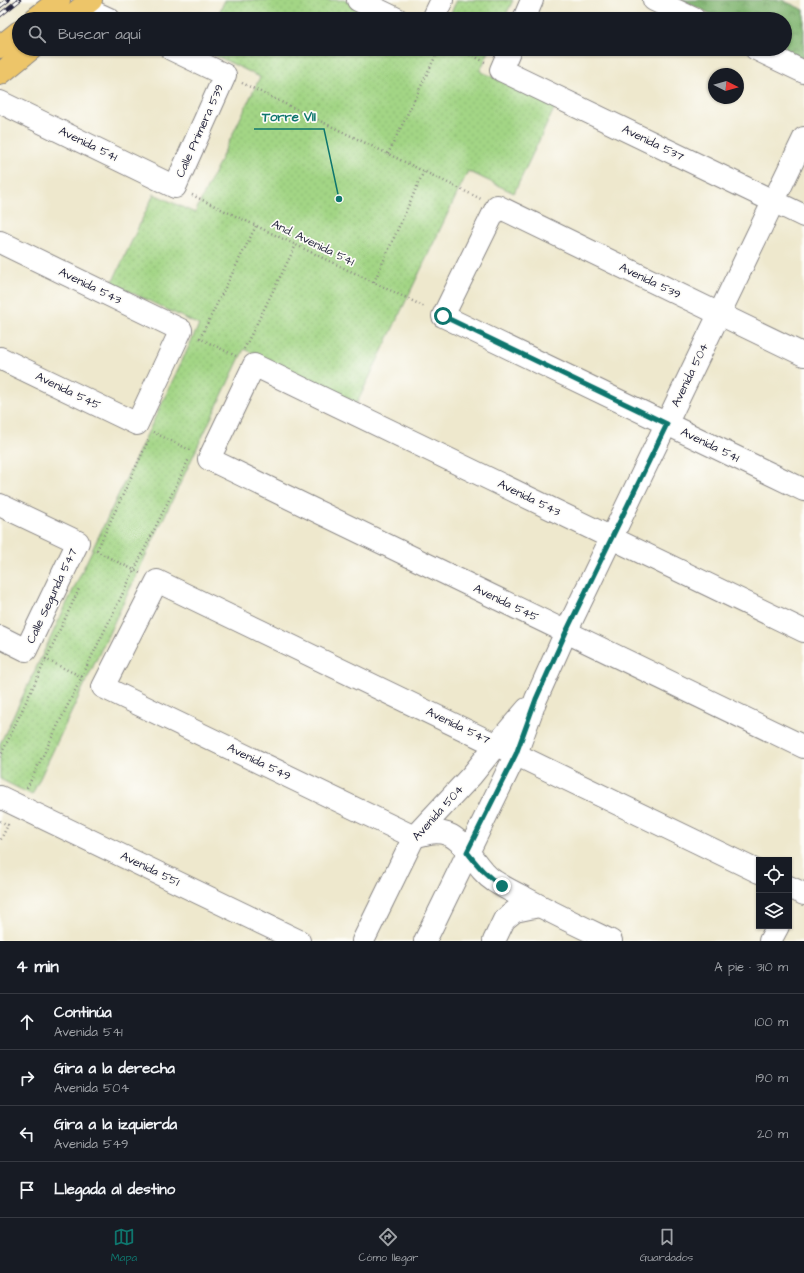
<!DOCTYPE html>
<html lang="es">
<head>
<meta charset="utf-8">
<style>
  :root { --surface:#171b24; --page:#242831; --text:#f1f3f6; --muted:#9ea1a6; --line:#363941; --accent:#0f766e }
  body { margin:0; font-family:"Architects Daughter",sans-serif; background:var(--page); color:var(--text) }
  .controls { position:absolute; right:12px; bottom:12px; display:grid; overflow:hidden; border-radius:0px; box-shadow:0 1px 3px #0004 }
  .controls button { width:36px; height:36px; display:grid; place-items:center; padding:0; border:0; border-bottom:1px solid var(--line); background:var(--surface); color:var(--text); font:20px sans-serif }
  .compass { position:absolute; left:708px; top:68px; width:36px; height:36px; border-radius:50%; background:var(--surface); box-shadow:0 1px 3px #0004; rotate:96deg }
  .stop { position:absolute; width:12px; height:12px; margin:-9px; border:3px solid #0f766e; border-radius:50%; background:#fff }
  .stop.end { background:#0f766e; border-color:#fff; box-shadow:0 1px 4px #0008 }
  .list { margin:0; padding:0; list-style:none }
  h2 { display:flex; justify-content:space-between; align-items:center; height:52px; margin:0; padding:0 16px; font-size:17px }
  h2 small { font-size:13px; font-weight:400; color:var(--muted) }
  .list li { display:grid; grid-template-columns:26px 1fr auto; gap:12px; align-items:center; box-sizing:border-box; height:56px; padding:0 16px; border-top:1px solid var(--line) }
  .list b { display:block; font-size:15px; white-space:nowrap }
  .list p { margin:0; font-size:13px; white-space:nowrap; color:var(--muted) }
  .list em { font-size:13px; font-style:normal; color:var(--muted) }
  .icon { flex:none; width:22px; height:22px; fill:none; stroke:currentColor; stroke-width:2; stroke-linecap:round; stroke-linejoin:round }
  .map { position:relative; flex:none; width:804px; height:941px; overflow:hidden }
  .search { position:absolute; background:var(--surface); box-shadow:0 1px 3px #0004; left:12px; right:12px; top:12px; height:44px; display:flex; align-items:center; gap:10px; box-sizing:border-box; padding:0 14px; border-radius:22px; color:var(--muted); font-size:15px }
  .sheet { height:276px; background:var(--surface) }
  nav { display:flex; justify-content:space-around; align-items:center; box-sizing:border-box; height:56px; border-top:1px solid var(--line); background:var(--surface); font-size:11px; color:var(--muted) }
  nav a { display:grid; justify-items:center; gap:2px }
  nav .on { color:var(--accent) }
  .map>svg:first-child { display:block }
  .forest { fill:url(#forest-crowns); stroke:#526c56 }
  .park { fill:url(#park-dots); stroke:#627c60 }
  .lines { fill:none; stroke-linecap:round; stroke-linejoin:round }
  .minor-casing { stroke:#888584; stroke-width:24 }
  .major-casing { stroke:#888584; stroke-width:24 }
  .highway-casing { stroke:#888584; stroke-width:24 }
  .path { stroke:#888584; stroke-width:2.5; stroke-dasharray:1 3; stroke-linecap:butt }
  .minor { stroke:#fff; stroke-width:22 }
  .major { stroke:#edc569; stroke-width:22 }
  .highway { stroke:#edc569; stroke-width:22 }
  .rail-casing { stroke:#22223b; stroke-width:4.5 }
  .rail { stroke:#fdfcf7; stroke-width:3; stroke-dasharray:9; stroke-linecap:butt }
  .route { stroke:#0f766e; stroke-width:5 }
  .labels { text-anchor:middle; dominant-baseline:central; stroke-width:3.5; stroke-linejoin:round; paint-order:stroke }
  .street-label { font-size:12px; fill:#22223b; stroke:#fdfcf7 }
  .leader { fill:none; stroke:#0f766e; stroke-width:1.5 }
  .callout-dot { fill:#0f766e; stroke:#fdfcf7; stroke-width:1.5 }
  .callout-label { font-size:13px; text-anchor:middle; font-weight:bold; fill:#0f766e; stroke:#fdfcf7; stroke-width:3.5; stroke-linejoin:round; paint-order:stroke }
</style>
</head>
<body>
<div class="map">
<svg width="804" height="941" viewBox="0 0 804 941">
  <defs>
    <pattern id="forest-crowns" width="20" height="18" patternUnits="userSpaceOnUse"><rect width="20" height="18" fill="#82b672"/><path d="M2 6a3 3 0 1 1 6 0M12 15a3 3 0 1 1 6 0" fill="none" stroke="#6a945f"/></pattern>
    <pattern id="park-dots" width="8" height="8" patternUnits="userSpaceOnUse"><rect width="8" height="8" fill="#a3d585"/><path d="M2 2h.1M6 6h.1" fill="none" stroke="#8cb774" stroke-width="1.8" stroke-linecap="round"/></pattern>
  </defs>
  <rect width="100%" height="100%" fill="#fdfcf7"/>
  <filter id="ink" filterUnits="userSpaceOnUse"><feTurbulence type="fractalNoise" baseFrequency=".025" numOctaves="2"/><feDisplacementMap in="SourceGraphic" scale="8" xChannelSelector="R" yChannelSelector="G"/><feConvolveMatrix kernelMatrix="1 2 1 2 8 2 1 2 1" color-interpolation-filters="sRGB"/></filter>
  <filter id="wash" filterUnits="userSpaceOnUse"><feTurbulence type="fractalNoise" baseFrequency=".012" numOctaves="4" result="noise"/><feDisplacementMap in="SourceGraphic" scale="16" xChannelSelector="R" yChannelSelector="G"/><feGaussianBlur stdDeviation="0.9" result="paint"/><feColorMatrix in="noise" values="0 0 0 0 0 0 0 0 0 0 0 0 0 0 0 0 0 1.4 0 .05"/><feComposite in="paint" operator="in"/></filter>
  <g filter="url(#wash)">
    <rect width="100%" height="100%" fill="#eee8cd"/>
    <path class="forest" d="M682,0H782L804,10V59L782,49H785V19H721Z"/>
    <g class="park">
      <path d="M225,0H344L383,19H216Z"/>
      <path d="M457,0H513L504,19H448Z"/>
      <path d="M202,49H490L480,71L555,107L514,193L468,171L357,403L244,349L32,795L0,779V744L199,325L112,283L154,194L195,213L260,77Z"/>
    </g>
  </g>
  <g filter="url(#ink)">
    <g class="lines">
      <g class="minor-casing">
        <g id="minor">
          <path d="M358,0L397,19"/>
          <path d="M654,0L694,19"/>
          <path d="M83,7L109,19"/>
          <path d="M433,19L442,0"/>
          <path d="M524,19L532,0"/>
          <path d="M510,49L501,70L804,216"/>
          <path d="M756,49L804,72"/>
          <path d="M0,102L175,187L225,75L171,49"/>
          <path d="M0,242L181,330L137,424L0,358"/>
          <path d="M804,355L497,206L443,316L804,490"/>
          <path d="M0,505L78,542L26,650L0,637"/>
          <path d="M804,631L254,365L209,459L804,747"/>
          <path d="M0,797L299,941"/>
          <path d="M414,837L103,687L157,581L759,872"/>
          <path d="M414,837C425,834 435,830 447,834C467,841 475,869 494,881C503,887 513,892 523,897C552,913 582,927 611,941"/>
          <path d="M789,887L804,894"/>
          <path d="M363,941L414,837L472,775L496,745L527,709"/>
          <path d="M425,941L516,754L536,699L566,632L804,138"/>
          <path d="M494,941L504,920L515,911L539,906"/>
          <path d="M770,941L778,926"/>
        </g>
      </g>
      <g class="major-casing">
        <g id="major">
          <path d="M68,19L91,0"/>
          <path d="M0,74L31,49"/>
        </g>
      </g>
      <g class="highway-casing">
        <g id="highway">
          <path d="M35,19L59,0"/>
          <path d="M0,47L19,32"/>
        </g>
      </g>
      <g class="path">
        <path d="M459,49L485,62"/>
        <path d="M242,83L481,199"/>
        <path d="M388,154L439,49"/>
        <path d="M192,195L425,307"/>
        <path d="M374,282L424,171"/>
        <path d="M199,338L238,357"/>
        <path d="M200,338L256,226"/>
        <path d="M244,349L296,245"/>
        <path d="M153,432L192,451"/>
        <path d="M97,550L149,439"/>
        <path d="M96,551L140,573"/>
        <path d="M45,659L82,677"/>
        <path d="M0,757L79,589"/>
        <path d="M27,788L189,459"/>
        <path d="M0,821L8,825L0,841"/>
      </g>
      <use href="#minor" class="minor"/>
      <use href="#major" class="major"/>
      <use href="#highway" class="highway"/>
      <g class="rail-casing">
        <g id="rail">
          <path d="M0,6L8,0"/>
          <path d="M0,15L19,0"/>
        </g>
      </g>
      <use href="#rail" class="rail"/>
    </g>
  </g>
  <g class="lines" filter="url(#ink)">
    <path class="route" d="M443,316L667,424L566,632L536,699L516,754L467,852C478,866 487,877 502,886"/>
  </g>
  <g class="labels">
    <g class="street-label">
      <text transform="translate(200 131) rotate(-66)">Calle Primera 539</text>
      <text transform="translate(653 143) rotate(26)">Avenida 537</text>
      <text transform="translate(88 144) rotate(26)">Avenida 541</text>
      <text transform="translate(313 243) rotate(26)">And. Avenida 541</text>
      <text transform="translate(650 281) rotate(26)">Avenida 539</text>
      <text transform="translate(90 286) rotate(26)">Avenida 543</text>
      <text transform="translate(690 375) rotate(-64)">Avenida 504</text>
      <text transform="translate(68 391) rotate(26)">Avenida 545</text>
      <text transform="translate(710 445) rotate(26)">Avenida 541</text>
      <text transform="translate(529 498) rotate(26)">Avenida 543</text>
      <text transform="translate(52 596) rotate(-65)">Calle Segunda 547</text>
      <text transform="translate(506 603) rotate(26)">Avenida 545</text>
      <text transform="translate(458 726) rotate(26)">Avenida 547</text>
      <text transform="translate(259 762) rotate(26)">Avenida 549</text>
      <text transform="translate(438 813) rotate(-48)">Avenida 504</text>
      <text transform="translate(150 869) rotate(26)">Avenida 551</text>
    </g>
  </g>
  <path class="leader" d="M339 199L324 129H254"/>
  <circle class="callout-dot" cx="339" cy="199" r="4"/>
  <g class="callout-label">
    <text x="289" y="121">Torre VII</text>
  </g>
</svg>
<div class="controls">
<button><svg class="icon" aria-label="locate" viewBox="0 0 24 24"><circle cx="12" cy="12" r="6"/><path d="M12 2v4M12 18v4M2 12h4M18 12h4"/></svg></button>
<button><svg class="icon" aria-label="layers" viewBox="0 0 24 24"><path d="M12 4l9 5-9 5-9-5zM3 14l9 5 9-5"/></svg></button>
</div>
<svg class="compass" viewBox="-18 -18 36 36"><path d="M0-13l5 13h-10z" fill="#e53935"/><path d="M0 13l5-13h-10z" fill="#9ea1a6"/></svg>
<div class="stop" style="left:443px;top:316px"></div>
<div class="stop end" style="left:502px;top:886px"></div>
<div class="search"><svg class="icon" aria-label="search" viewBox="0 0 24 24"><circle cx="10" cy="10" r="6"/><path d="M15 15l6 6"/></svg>Buscar aquí</div>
</div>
<section class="sheet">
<h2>4 min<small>A pie · 310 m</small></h2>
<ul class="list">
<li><svg class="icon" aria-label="ahead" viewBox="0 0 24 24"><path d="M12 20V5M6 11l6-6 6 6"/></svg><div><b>Continúa</b><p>Avenida 541</p></div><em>100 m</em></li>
<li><svg class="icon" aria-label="right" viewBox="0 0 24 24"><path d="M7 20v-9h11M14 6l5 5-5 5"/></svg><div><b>Gira a la derecha</b><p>Avenida 504</p></div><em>190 m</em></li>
<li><svg class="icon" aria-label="left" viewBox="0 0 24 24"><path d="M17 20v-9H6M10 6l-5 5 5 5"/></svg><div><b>Gira a la izquierda</b><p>Avenida 549</p></div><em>20 m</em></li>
<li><svg class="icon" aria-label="arrive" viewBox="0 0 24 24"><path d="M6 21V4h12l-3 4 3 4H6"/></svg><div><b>Llegada al destino</b></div></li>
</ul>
</section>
<nav>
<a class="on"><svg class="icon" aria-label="map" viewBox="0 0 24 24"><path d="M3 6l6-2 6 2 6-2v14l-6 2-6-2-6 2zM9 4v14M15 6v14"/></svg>Mapa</a>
<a><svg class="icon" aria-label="directions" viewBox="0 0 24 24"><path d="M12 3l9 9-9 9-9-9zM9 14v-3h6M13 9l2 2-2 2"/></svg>Cómo llegar</a>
<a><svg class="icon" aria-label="saved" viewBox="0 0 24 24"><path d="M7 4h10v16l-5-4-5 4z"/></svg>Guardados</a>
</nav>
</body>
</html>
